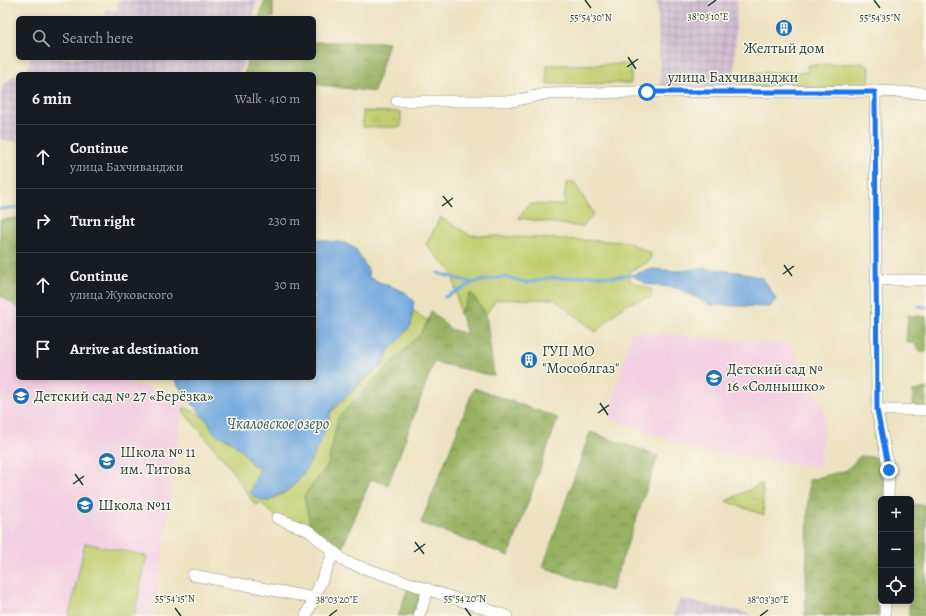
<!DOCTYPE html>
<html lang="en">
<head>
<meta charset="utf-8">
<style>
  :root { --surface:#171b24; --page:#20242c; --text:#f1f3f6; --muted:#9ea1a6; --line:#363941 }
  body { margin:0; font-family:Alegreya,serif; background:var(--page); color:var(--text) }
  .controls { position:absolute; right:12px; bottom:12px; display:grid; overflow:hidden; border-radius:6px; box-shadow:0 2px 6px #0003 }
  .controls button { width:36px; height:36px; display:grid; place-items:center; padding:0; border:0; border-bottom:1px solid var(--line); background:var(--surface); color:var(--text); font:20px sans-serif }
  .stop { position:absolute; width:12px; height:12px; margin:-9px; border:3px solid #1a73e8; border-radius:50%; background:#fff }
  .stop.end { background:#1a73e8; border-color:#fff; box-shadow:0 1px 4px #0008 }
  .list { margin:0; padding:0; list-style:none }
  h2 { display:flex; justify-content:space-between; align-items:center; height:52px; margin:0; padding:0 16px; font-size:17px }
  h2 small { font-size:13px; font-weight:400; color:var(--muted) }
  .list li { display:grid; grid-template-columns:26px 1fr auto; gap:12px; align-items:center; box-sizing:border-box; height:64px; padding:0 16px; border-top:1px solid var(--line) }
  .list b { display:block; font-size:15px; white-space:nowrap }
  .list p { margin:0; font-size:13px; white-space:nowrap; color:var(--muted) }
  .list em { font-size:13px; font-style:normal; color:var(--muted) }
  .icon { flex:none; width:22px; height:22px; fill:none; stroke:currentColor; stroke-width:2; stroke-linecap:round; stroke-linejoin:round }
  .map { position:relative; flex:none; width:926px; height:616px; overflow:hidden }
  .search { position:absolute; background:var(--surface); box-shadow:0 2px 6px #0003; left:16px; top:16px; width:300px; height:44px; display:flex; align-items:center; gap:10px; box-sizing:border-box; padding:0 14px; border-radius:6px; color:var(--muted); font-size:15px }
  .panel { position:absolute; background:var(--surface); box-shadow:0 2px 6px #0003; left:16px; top:72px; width:300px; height:308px; border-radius:6px }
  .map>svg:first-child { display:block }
  .built { fill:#f2cfe2 }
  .industrial { fill:url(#industrial-grid) }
  .grass { fill:#c1ce70; stroke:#708652 }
  .forest { fill:url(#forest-crowns); stroke:#5c774b }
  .park { fill:url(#park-crowns); stroke:#708652 }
  .water { fill:#6fa7de; stroke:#477289 }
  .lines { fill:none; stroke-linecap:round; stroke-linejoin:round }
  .stream { stroke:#6fa7de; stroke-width:3 }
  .street-casing { stroke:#86907a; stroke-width:12 }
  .street { stroke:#fff; stroke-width:11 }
  .route { stroke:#1a73e8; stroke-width:5 }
  .ticks { fill:none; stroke:#1f3d34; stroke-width:1.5 }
  .labels { text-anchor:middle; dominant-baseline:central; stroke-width:3; stroke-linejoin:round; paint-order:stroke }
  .poi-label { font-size:15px; fill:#1f3d34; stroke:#fbf7ec; text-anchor:start }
  .street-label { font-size:15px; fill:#1f3d34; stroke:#fbf7ec }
  .water-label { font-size:16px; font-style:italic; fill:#375d67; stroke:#fbf7ec }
  .ticks-label { font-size:10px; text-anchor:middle; fill:#1f3d34; stroke:#fbf7ec; stroke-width:3; stroke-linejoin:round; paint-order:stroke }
</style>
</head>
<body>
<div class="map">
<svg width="926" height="616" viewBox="0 0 926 616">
  <defs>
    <pattern id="industrial-grid" width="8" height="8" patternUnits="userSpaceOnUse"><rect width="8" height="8" fill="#cfbdd0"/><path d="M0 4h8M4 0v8" fill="none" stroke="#b1a3b3"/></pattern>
    <pattern id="forest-crowns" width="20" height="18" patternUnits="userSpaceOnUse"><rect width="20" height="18" fill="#98b162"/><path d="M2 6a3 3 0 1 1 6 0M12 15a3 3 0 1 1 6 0" fill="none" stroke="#7b9152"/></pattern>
    <pattern id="park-crowns" width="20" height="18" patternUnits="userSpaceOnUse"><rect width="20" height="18" fill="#c1ce70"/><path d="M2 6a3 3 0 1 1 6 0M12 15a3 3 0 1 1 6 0" fill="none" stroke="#9ca85d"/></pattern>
  </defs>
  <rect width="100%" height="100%" fill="#fbf7ec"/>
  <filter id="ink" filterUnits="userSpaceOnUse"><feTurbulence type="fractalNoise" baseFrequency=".025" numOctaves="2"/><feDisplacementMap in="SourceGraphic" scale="8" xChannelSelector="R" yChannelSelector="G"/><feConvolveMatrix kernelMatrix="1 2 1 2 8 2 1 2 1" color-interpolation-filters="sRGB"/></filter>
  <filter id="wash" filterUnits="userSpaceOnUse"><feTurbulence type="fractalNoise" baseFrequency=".012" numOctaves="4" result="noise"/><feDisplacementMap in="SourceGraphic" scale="16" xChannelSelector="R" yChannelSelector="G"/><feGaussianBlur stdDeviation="0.9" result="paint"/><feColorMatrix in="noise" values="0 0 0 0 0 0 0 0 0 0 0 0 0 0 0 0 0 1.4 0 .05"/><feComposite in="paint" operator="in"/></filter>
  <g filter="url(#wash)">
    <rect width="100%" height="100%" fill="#ece2c0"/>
    <g class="built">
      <path d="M0,295L18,308V378H112L184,398L160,577L152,616H0Z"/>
      <path d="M631,331L791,345L825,410L820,468L698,451L609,418Z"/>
    </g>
    <g class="industrial">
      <path d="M119,0H257L253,18H105L106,9L116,11Z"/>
      <path d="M657,0H737L734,90H661Z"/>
      <path d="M30,58H244L241,74H27Z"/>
      <path d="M14,75L18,79V142L0,139V95L3,86Z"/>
      <path d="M680,599L743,612L753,616H673Z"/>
    </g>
    <g class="grass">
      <path d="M863,63L870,68L869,82L859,88L744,87L743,73L808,72L807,65Z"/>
      <path d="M631,64V83L547,84V65Z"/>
      <path d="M574,182L594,214L582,227L519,218L529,204L564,205L566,183Z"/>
      <path d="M440,217L470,235L627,242L651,253L650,261L630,271V281L652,290L651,297L624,305L596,332L554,299L496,300L486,314L471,293L460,313L452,272L426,245Z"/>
      <path d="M413,310L428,321L421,333L338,418L328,465L304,496L311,528L277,518L261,503L255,505L227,463L183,411L185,407L202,416L209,423L214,433L231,441L247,457L252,465L257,466L259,470L254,497L269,501L274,498L286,492L307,468L327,426L331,412L384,362L388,351L402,337L411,325Z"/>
      <path d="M85,543L147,556L134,616H69Z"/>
    </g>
    <g class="forest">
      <path d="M265,0H273V18H259Z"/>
      <path d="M314,42H389L374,92L314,84V74H244L248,58H314Z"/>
      <path d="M18,218V308L0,295V220Z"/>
      <path d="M471,293L486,314L494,376L434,362L388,485L371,479L342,548L319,540L311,528L304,496L328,465L338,418L421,333L428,321L431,311L450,329L467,334L460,313Z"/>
      <path d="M908,315L926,317V352H921L915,344L906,341Z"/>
      <path d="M474,388L558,418L509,556L421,523Z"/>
      <path d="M926,388V406H913V391Z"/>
      <path d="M590,432L658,456L611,591L543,567Z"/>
      <path d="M860,456L883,458L885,499H881V601L882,616H805L809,480L847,470Z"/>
      <path d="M913,505H926V616H909V601H911Z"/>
      <path d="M408,588L422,592L414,616H398Z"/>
    </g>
    <g class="park">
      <path d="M363,111L401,112V127H363Z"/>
      <path d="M762,483L764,515L726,501Z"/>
    </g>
    <g class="water">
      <path d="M314,239L345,243L356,249L368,270L369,278L405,292L414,301L411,325L402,337L388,351L384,362C367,377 347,393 332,410C329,415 328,422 326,428C319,445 309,468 297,482C289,491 278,494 269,501C262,501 256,498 250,493L259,470L257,466L252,465L247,457L231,441L214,433L209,423L189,400L173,378H314Z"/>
      <path d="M701,268L738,272L763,278L776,299L770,307L710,305L678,288L646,284L632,275L652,269L676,271Z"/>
    </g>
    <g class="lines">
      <g class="stream">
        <path d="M0,209L18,207"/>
        <path d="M438,273L473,283"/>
        <path d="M445,297L473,283L490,279L506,277L528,283L548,278H567L588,275L615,277L632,275"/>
        <path d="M919,306L926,307"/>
      </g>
    </g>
  </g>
  <g filter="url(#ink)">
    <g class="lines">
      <g class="street-casing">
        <g id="street">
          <path d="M875,91L877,410L889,470L888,499"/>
          <path d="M397,101H513L545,94L640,92L875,91L926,93"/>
          <path d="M877,280H926"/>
          <path d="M877,410H926"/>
          <path d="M277,518L309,531L346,562L507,616"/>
          <path d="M193,575L314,598"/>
          <path d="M306,616L334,552"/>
          <path d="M419,616L428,589"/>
          <path d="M885,616V601"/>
        </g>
      </g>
      <use href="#street" class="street"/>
    </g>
  </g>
  <g class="lines" filter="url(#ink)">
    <path class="route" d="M647,92H875L877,410L889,470"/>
  </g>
  <path class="ticks" d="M585,0L591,8M874,0L880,8M708,6L716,0M628,57L636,69M627,67L638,59M443,196L452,207M442,206L453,198M784,265L792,276M783,274L794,266M600,403L608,415M598,413L609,405M75,474L83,485M73,484L84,476M415,542L424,554M414,552L425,544M175,608L181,616M465,608L471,616M329,616L337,610M760,616L768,610"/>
  <defs>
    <g id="building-disc" transform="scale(0.9)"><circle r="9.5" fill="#1f6fb2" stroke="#fbf7ec"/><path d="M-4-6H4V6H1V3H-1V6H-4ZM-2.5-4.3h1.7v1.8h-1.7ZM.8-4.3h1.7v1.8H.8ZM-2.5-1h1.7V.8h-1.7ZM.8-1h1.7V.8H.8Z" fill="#fff"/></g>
    <g id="school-disc" transform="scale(0.9)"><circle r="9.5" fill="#1f6fb2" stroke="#fbf7ec"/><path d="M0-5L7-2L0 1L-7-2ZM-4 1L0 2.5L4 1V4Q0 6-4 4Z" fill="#fff"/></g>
  </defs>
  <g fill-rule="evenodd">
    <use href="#building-disc" x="784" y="28"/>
    <use href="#building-disc" x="529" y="360"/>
    <use href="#school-disc" x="714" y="378"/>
    <use href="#school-disc" x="21" y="396"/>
    <use href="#school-disc" x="107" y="461"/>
    <use href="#school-disc" x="85" y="505"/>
  </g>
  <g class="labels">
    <g class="poi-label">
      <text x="784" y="48" text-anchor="middle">Желтый дом</text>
      <text x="542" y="351">ГУП МО<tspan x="542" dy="17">"Мособлгаз"</tspan></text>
      <text x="727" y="369">Детский сад №<tspan x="727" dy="17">16 «Солнышко»</tspan></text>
      <text x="34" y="396">Детский сад № 27 «Берёзка»</text>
      <text x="120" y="452">Школа № 11<tspan x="120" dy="17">им. Титова</tspan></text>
      <text x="98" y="505">Школа №11</text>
    </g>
    <g class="street-label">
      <text x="733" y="77">улица Бахчиванджи</text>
    </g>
    <g class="water-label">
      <text x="278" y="424">Чкаловское озеро</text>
    </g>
  </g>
  <g class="ticks-label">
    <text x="708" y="20">38°03'10"E</text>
    <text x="880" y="21">55°54'35"N</text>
    <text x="591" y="21">55°54'30"N</text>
    <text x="175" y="602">55°54'15"N</text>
    <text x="465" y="602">55°54'20"N</text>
    <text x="337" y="603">38°03'20"E</text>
    <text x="768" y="603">38°03'30"E</text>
  </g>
</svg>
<div class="controls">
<button>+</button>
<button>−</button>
<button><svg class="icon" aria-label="locate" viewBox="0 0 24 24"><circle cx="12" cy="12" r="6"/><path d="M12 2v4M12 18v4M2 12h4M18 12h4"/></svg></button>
</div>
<div class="stop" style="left:647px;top:92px"></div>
<div class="stop end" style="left:889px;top:470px"></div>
<div class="search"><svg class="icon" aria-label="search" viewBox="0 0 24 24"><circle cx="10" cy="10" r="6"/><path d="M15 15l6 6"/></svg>Search here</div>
<section class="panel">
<h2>6 min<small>Walk · 410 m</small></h2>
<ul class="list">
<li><svg class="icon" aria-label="ahead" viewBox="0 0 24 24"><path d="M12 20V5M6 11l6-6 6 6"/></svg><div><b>Continue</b><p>улица Бахчиванджи</p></div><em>150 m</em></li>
<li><svg class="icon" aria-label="right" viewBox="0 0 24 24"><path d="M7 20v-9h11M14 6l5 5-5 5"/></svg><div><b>Turn right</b></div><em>230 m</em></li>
<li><svg class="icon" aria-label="ahead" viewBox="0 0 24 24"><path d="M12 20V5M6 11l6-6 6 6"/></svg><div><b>Continue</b><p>улица Жуковского</p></div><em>30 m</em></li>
<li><svg class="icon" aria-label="arrive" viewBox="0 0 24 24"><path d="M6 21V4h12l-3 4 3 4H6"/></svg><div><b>Arrive at destination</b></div></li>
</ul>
</section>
</div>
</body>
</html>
